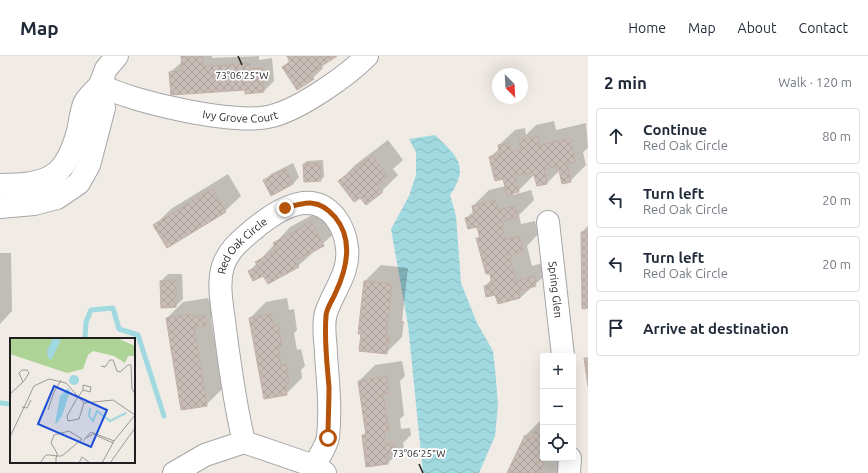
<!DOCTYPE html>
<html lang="en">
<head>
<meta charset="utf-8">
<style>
  :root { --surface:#fff; --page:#f2f2f3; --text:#1f2937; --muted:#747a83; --line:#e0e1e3 }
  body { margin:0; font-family:Ubuntu,sans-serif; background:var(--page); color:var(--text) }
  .controls { position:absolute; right:12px; bottom:12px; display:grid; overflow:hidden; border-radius:4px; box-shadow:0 4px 16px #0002 }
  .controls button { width:36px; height:36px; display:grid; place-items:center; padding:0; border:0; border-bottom:1px solid var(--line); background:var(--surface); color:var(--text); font:20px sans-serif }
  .compass { position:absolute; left:492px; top:12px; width:36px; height:36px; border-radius:50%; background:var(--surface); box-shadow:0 4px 16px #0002; rotate:156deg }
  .stop { position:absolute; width:12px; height:12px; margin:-9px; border:3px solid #b45309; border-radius:50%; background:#fff }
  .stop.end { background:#b45309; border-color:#fff; box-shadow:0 1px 4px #0008 }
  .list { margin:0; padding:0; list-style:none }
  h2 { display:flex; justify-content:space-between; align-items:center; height:52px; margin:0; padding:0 16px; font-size:17px }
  h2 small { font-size:13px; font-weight:400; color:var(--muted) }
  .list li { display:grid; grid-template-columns:26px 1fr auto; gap:12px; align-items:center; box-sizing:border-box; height:56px; margin:0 8px 8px; padding:0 8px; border:1px solid var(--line); border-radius:4px }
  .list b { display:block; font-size:15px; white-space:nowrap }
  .list p { margin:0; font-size:13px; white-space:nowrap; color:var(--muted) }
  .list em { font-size:13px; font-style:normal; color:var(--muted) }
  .icon { flex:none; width:22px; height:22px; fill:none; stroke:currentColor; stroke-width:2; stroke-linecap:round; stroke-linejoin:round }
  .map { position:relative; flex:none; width:588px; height:417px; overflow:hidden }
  header { display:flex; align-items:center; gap:24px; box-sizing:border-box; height:56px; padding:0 20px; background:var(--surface); border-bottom:1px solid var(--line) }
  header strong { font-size:19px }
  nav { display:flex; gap:22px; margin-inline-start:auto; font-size:14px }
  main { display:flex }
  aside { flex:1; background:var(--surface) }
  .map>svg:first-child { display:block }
  .water { fill:url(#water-waves) }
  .shadow { fill:#0003 }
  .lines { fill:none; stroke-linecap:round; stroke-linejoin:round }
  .stream { stroke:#a1d9e1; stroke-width:5 }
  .building { fill:url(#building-cross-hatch); stroke:#c3b0a5 }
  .minor-casing { stroke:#a6a6a6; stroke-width:24 }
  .minor { stroke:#fff; stroke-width:22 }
  .route { stroke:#b45309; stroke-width:5 }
  .ticks { fill:none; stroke:#1f1f1f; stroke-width:1.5 }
  .labels { text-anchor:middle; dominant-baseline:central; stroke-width:3.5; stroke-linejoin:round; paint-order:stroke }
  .street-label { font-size:11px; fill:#1f1f1f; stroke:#fff }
  .inset-river { fill:none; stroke:#a1d9e1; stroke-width:2 }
  .inset-road { fill:none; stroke:#9c9995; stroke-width:1 }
  .view { fill:#1d4ed8; fill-opacity:0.15; stroke:#1d4ed8; stroke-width:2 }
  .inset-edge { fill:none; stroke:#1f1f1f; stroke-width:2 }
  .ticks-label { font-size:10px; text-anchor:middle; fill:#1f1f1f; stroke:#fff; stroke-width:3.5; stroke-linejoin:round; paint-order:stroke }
</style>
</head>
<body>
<header>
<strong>Map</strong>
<nav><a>Home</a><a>Map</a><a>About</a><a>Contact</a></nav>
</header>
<main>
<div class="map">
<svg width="588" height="417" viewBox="0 0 588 417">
  <defs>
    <pattern id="water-waves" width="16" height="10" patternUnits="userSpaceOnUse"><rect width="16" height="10" fill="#a1d9e1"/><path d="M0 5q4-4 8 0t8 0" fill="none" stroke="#8abac1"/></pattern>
    <pattern id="building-cross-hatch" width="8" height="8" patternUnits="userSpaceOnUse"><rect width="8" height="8" fill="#c9bdb7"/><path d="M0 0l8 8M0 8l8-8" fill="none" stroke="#aca29d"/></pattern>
  </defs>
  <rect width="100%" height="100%" fill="#f0ebe4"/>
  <path class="water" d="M435,79C457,100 470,110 450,139L456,160L461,227L477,267L493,295L495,312L498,349L495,380L479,417H423L408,269L391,173L409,140L416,119V96L409,83Z"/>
  <g class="shadow">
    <path d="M182,0H212V2L259,0V4L272,2L274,25L264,35L246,37V33L170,16L182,6Z"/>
    <path d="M288,0H335L321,9L323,12L313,22L283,12L290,4Z"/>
    <path d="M554,65L556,74L586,67L588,92L583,96L586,109L570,125L560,114L547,127L538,129L535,118L518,135L513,136V139L531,134L534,144L519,159L521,168L535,165L538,178L527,190L532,210L550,205L552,213L520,242L498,247L496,238L485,230L492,223L477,183L481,179L478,169L466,162L474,155L473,150L489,134L506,130L504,122L490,101L500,92L499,89L515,74L525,72L526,79L536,69Z"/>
    <path d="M388,84L403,104L393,113L398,119L382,135L360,141L340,125L355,109Z"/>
    <path d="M323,104L324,121L320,124L304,108L307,105Z"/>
    <path d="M293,107L299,121L293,128L264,125L271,118Z"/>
    <path d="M228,118L241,140L225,155L155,169L171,153Z"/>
    <path d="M327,151L339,173L298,210L264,219L249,216L290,171Z"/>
    <path d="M588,170V251L582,176Z"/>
    <path d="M0,197H11L12,255L0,268Z"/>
    <path d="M381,209L408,212L402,265H404L402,281L386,297L365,225Z"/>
    <path d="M168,218H182L183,243L176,250L161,225Z"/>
    <path d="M208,242L209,245L220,244L222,252L211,263L222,333L206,349L167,262L183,246Z"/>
    <path d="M287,242L289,254L294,253L297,274L294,277L297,294L301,293L305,310L301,314L302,322L286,338L250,262L266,246Z"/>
    <path d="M402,305L405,320L400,325L404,359L400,363L401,373L410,372L411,379L403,387L404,391L388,407L363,380L366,376L359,325L375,309Z"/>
    <path d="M541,364L543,365V402H557L568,407L562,417H508L525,380Z"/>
  </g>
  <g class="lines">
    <g class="stream">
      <path d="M85,283L86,266L91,254L113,252L119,273L138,279L164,360"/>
      <path d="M0,347L11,348"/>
    </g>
  </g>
  <g class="building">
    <path d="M181,0H202L203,11L249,7L250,13L262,12L264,36L245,38V34L171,39L169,16L182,14Z"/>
    <path d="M287,0H337L310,18L314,23L297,34L282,11L290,6Z"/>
    <path d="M538,80L540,89L570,82L575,106L567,108L571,126L562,128L558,110L544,113L547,128L537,130L533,116L515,120L519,136L507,139L503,123L495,125L489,101L500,98L498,89L509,87L511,96L521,93L519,84Z"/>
    <path d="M372,100L388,121L377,129L383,136L366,149L360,142L354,146L338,125Z"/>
    <path d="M320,107L321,125L304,126L303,108Z"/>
    <path d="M286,113L293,128L271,140L263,124Z"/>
    <path d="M212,133L226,156L167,192L153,169Z"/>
    <path d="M495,144L498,154L515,150L518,161L501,166L505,184L519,180L523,195L509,199L516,225L534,220L536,230L519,235L520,242L498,248L495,239L486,241L484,230L492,228L490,218H486L476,182H480L477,171L468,173L465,162L474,160L472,150Z"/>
    <path d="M311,166L324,190L295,205L299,211L268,228L263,220L253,225L248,215L258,210L255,206L277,194L273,187Z"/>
    <path d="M588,175V252L582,253L581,176Z"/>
    <path d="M176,224V251L161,252L160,225Z"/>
    <path d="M364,225L392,228L386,281H389L387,298L359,295L361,278H358Z"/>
    <path d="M193,258V261L205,259L206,269L194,271L207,350L181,354L166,262Z"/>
    <path d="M271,258L274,269H278L282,290L278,291L281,309L286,308L289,327L285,328L287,339L264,343L249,262Z"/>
    <path d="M584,302H588V330Z"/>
    <path d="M387,320L389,337L383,338L389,375L384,376L385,388L394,387L395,396L387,397L388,408L366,411L362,379H366L358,325Z"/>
    <path d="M535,375L543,379V402H546L539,417H507L525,379L531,383Z"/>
  </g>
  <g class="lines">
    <g class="minor-casing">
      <g id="minor">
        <path id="s1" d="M117,0L106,13L100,29C132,46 237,70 272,60C300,53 347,20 367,0"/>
        <path d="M0,129C47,128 65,124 78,75C80,66 81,56 84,48C87,41 95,35 100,29"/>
        <path d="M0,151L34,148L57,142L79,127L89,109L104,52L100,29"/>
        <path id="s2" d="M548,166L563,300"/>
        <path id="s3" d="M244,386C235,349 230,311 225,273C223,253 217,230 223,210C229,193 241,184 254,173C277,154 311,132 335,161C342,170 346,181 347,192C350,217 333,235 326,257C322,270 326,286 326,299C328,326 331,354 328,381C326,393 315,404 313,417"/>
        <path d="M174,417L205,399L244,386L314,410L325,417"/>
        <path d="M569,417L570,402"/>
      </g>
    </g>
    <use href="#minor" class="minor"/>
  </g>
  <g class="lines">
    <path class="route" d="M285,152C306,146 319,142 335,161C354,184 347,213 335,238C332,245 326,253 326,260C324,284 327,307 329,331C329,348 328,365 328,382"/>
  </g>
  <path class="ticks" d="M238,0L242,9M419,408L423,417"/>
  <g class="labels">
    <g class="street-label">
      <text stroke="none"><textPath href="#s1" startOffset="179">Ivy Grove Court</textPath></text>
      <text stroke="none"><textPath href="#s3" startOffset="206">Red Oak Circle</textPath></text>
      <text stroke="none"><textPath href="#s2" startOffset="68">Spring Glen</textPath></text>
    </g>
  </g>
  <g transform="translate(10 282)">
    <rect width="125" height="125" fill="#f0ebe4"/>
    <path d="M0,0H107L125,8V18H118L115,25L104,18L83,13L78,17L73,31L57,35L0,16Z" fill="#aed396"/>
    <path d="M43,0L51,2L41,22L38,20L37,13ZM59 42a5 5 0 1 1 10 0a5 5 0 1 1-10 0ZM58,50L60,53L52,78L47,85H45L50,58Z" fill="#a1d9e1"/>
    <path class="inset-river" d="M80,70L79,78L83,83L87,73L100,83L116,75"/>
    <path class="inset-road" d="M91,28L95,29L100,22H103L107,33L110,34L118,27H121L122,51L125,56M73,52V47L81,49L80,54L73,52L66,62L57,78L58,83L69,81L74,65M0,56L14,43L19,35L17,32H12L9,35L13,44M12,69L17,70L21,62M38,72L44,54L51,42M0,99L24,48L39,41L56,45L74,65L103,62L125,77M76,100L83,96L103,105M73,103L81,94L104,103M30,125L36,117H40L47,118H51L53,117L72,101L59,93L44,97L41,105L47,115V118L46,120V125M69,125L72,119L80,125M92,125L104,103L125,77M100,125L125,90"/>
    <path class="view" d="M44,48L97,72L81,109L28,86Z"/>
    <rect width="125" height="125" class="inset-edge"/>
  </g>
  <g class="ticks-label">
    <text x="242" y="23">73°06'25"W</text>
    <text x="419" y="401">73°06'25"W</text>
  </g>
</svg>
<div class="controls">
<button>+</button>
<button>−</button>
<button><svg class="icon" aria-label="locate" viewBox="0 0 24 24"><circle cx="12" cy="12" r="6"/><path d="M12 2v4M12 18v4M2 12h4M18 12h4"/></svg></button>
</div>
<svg class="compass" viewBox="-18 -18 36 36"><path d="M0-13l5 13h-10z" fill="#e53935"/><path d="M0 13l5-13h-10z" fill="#747a83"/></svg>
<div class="stop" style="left:328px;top:382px"></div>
<div class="stop end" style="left:285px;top:152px"></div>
</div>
<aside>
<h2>2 min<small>Walk · 120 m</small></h2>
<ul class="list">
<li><svg class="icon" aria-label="ahead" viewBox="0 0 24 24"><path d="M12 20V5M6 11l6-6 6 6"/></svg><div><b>Continue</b><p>Red Oak Circle</p></div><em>80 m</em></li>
<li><svg class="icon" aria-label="left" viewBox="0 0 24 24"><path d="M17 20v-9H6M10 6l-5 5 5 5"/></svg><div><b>Turn left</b><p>Red Oak Circle</p></div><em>20 m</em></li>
<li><svg class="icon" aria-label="left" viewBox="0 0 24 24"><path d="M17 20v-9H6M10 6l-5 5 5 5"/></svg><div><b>Turn left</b><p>Red Oak Circle</p></div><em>20 m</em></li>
<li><svg class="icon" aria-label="arrive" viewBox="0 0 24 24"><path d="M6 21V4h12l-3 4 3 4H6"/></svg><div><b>Arrive at destination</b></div></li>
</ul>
</aside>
</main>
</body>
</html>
